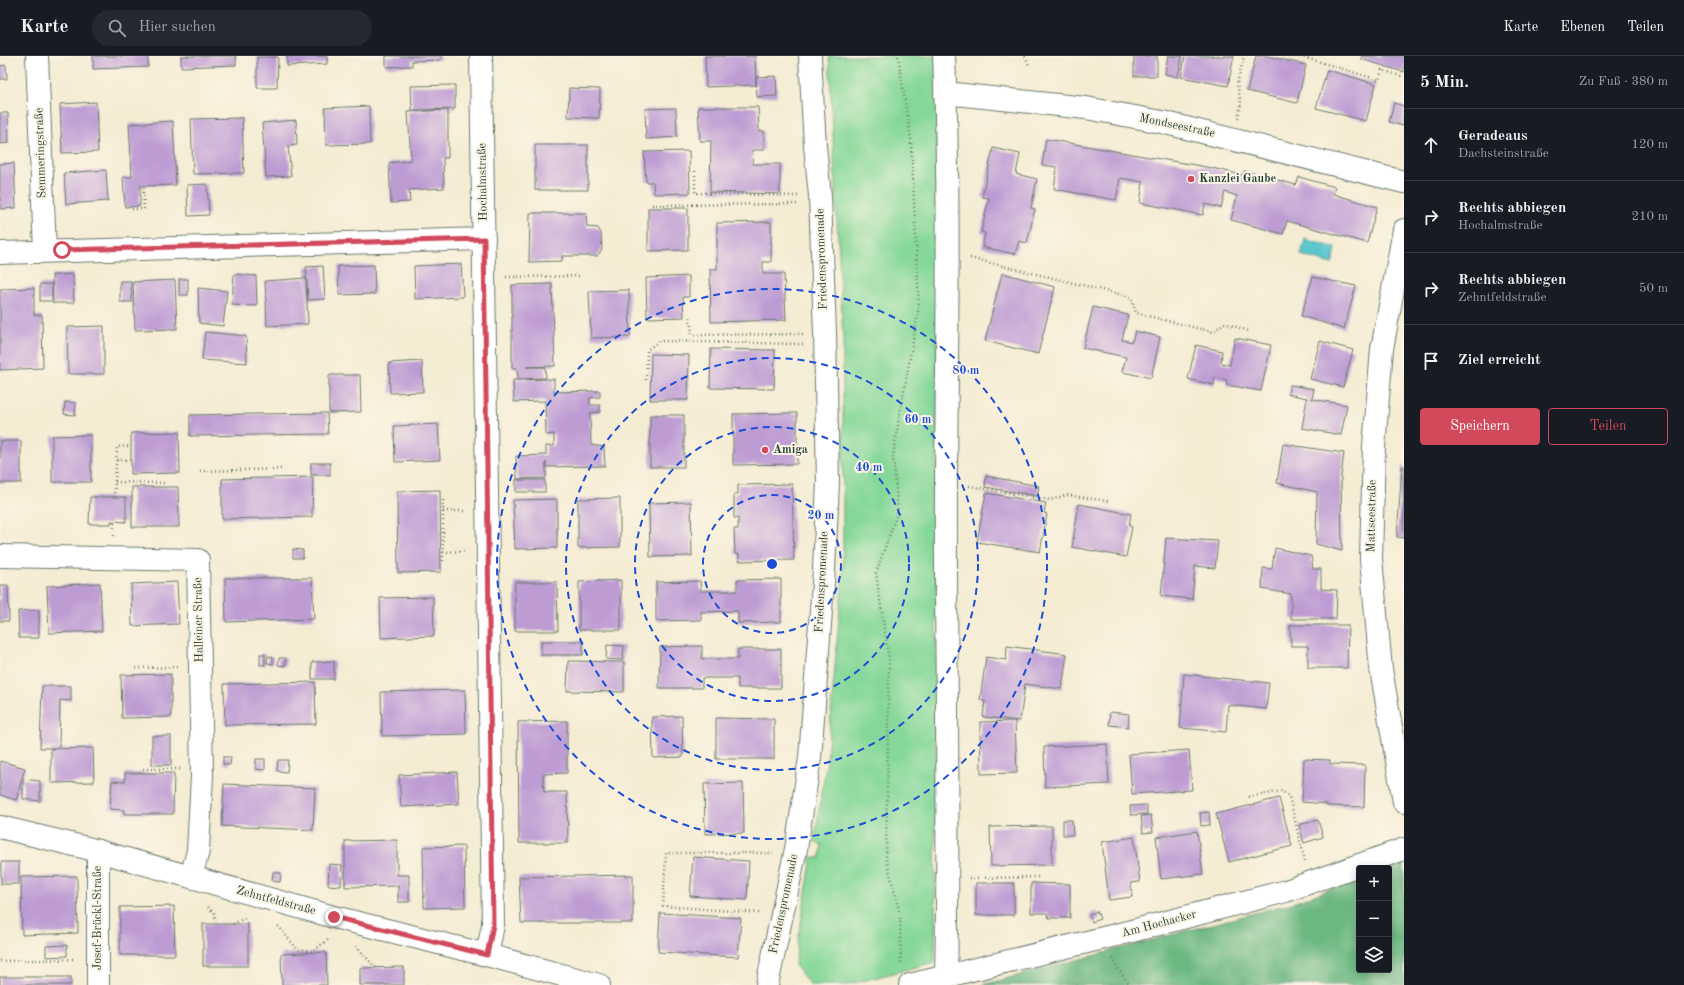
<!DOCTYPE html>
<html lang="de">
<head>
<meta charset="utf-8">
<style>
  :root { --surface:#171b24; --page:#242831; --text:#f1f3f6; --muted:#9ea1a6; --line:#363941; --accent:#d1495b }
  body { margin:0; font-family:"Old Standard TT",serif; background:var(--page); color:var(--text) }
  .controls { position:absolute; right:12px; bottom:12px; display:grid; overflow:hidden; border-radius:4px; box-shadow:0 2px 10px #0003 }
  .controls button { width:36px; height:36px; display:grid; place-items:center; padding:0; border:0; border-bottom:1px solid var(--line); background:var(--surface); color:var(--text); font:20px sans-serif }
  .stop { position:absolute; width:12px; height:12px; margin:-9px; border:3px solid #d1495b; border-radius:50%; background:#fff }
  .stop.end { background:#d1495b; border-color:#fff; box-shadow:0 1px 4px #0008 }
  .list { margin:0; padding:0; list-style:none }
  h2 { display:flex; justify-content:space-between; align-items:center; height:52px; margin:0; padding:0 16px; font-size:17px }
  h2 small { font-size:13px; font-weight:400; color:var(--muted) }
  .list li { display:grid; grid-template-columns:26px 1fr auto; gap:12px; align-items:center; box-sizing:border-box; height:72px; padding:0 16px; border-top:1px solid var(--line) }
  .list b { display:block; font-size:15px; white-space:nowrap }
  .list p { margin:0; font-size:13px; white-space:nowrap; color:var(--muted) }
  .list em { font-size:13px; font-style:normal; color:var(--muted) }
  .actions { display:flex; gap:8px; padding:12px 16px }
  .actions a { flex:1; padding:9px 0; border:1px solid var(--accent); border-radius:4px; text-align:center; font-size:14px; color:var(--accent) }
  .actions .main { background:var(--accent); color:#fff }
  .icon { flex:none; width:22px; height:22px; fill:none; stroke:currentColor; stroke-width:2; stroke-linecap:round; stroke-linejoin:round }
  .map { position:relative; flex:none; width:1404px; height:929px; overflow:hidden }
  header { display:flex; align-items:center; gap:24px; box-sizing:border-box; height:56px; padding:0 20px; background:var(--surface); border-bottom:1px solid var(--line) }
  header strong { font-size:19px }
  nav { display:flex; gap:22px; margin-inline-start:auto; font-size:14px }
  .search { width:280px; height:36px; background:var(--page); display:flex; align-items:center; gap:10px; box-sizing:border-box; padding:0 14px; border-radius:22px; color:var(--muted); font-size:15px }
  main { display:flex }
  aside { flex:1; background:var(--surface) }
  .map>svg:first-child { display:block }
  .green { fill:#86d89a; stroke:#528a67 }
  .forest { fill:#6cb882; stroke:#467a5b }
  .water { fill:#5ac8ce; stroke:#3c8281 }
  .building { fill:#bd9cd4 }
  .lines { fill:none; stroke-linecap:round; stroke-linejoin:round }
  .street-casing { stroke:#6a7a6c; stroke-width:24 }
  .secondary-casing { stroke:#6a7a6c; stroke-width:24 }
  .path { stroke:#6a7a6c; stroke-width:2.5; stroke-dasharray:1 3; stroke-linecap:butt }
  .street { stroke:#fff; stroke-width:22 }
  .secondary { stroke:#fff; stroke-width:22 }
  .route { stroke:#d1495b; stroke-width:5 }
  .ring { fill:none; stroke:#1d4ed8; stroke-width:2; stroke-dasharray:7 5 }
  .poi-dot { fill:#d1495b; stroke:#fcf5e5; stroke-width:1.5 }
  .labels { text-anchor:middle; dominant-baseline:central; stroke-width:4; stroke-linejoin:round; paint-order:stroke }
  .street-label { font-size:12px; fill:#1f3d34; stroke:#fcf5e5 }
  .poi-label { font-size:12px; font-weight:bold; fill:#1f3d34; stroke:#fcf5e5; text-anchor:start }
  .centre { fill:#1d4ed8; stroke:#fcf5e5; stroke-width:2 }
  .ring-label { font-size:12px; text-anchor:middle; font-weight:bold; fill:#1d4ed8; stroke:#fcf5e5; stroke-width:4; stroke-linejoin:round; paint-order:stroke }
</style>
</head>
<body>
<header>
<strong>Karte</strong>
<div class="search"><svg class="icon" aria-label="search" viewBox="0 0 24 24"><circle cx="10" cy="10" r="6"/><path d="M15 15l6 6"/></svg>Hier suchen</div>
<nav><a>Karte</a><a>Ebenen</a><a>Teilen</a></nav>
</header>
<main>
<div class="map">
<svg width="1404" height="929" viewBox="0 0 1404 929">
  <rect width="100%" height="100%" fill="#fcf5e5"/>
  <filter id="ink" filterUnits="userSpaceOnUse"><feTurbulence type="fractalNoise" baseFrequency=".025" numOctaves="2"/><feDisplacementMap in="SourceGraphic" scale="8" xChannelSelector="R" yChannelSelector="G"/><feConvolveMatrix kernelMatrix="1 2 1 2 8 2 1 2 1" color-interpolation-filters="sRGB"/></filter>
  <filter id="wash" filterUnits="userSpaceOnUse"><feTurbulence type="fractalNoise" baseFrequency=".012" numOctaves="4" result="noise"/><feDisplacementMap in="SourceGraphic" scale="16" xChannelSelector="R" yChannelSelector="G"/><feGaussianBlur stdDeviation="0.9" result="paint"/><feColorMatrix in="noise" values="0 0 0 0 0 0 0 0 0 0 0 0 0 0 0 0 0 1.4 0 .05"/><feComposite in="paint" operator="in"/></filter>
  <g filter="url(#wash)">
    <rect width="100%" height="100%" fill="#f4ecd3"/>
    <path class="green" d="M829,0H936L938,39L935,906L847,929H810L795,909L798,885L812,801L820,802L822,789L814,786L827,704L843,516V284Z"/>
    <path class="forest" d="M1404,806V929H982L1292,847L1359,823V914H1389L1388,812Z"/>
    <path class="water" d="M1305,183L1336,192L1332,208L1301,199Z"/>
    <g id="blocks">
      <g class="building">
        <path d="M93,0H148V11L93,13Z"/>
        <path d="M181,0H236V9L181,11Z"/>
        <path d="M287,0H327V8L287,10Z"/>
        <path d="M386,0H441V4L412,5V10L386,11Z"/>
        <path d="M705,0H755L756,29L706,31Z"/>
        <rect x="1134" y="0" width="23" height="20"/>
        <path d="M1168,0H1182L1178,21L1165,18Z"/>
        <path d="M1185,0H1234L1228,30L1181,21Z"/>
        <path d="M1256,0H1267L1306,9L1297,47L1247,35Z"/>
        <path d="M1362,0H1404V16L1361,3Z"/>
        <path d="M257,1H278L277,32H257Z"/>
        <path d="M6,9L7,23H0V10Z"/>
        <path d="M1327,14L1376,28L1366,65L1316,52Z"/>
        <path d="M776,20L777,40L757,41L756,21Z"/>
        <path d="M455,29V53L412,54L411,30Z"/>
        <path d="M569,32L600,33L599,62L568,61Z"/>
        <path d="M96,46L98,96L62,97L60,48Z"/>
        <path d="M1394,47L1404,50L1403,70L1389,66Z"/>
        <path d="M369,50L370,88L326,89L325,52Z"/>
        <path d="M698,51H758L759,75H764V94H752L753,108H780V138L710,136L711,85H700Z"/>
        <path d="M676,52L677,81L646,83L645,53Z"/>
        <path d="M448,54V102H443L444,132L409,134L410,146L391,147L389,107L411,104L408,56Z"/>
        <path d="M0,57H8L9,87L0,88Z"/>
        <path d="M242,62L244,117L193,118L191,63Z"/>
        <path d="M296,64L297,89L288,90L291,120L266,121L262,67Z"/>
        <path d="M173,65L176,129L140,130V150L125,151L123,121H132L129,68Z"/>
        <path d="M1046,83L1212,112L1243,119L1244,115L1296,129L1299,121L1335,131L1333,138L1377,151L1367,187L1287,165L1283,178L1231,164L1237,140L1225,136L1221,152L1205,148L1203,159L1140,147L1143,126L1120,122L1116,144L1054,133L1057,111L1042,109Z"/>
        <rect x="535" y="89" width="53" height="45"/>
        <path d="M993,92L1020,98L1016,118L1037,123L1031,152L1035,153L1027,187L1019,185L1015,198L982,191L985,177L981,176L989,142L982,141Z"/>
        <path d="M689,95L690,137L654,138L653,126H646L644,96Z"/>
        <path d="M14,107L16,152L0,153V108Z"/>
        <path d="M106,114L108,145L66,148L64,117Z"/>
        <path d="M207,128L209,159L188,160L187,129Z"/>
        <path d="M648,152H688V194L648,195Z"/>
        <path d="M530,157H586L587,171L598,172L601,177L602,194L597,200H562V205L529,206Z"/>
        <path d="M771,166V206H763V218H784L786,264L711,266L710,213H717V167Z"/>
        <path d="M461,208L463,241L415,243L414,210Z"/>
        <path d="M374,209L375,238L339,239L338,210Z"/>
        <path d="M323,210L325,243L308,244L306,211Z"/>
        <path d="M1002,217L1055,231L1038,298L985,285Z"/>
        <path d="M73,218L74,247H53L52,219Z"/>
        <path d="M234,218L256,220L257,250L232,249Z"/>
        <path d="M689,220V241H683L684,261L647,262L646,222Z"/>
        <path d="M1313,221L1356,230L1344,273L1301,260Z"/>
        <path d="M306,222L308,268L267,270L265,225Z"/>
        <rect x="179" y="223" width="9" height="16"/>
        <path d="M175,224L177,273L135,274L133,226Z"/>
        <path d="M120,225H131L132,246H120Z"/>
        <rect x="40" y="228" width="12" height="17"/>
        <path d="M552,228L555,310L526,311H545L546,322L518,323L517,312H512V229Z"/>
        <path d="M34,232V259H42L43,312L0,314V233Z"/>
        <path d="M198,232L227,235L223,270L199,267Z"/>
        <path d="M629,234L630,281L591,282L589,235Z"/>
        <path d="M1093,251L1128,259L1122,284L1132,286L1135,275L1160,281L1151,322L1122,316L1126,301L1083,292Z"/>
        <path d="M104,270V318H68L67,271Z"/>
        <path d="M205,276L246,280L247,307L202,304Z"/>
        <path d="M1235,282L1271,289L1261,335L1227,329L1226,324L1215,321L1214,329L1188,323L1196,289L1222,295L1221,307L1230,309Z"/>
        <path d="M1320,285L1353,294L1343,331L1310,323Z"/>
        <path d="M711,293L775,294L774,333L710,332Z"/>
        <path d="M651,298L689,299L688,344H650Z"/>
        <path d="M422,305L423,336L390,337L389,307Z"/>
        <path d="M329,319H360L361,356L329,357Z"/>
        <path d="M554,323V336L600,335V341L590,342V349H600V356L590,357L591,389L604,391L605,410L546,411V406V422L517,423L516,400L546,399V390H554V378L546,379L545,345L514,346L513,324Z"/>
        <path d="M1290,329L1314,333L1312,343L1347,349L1341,379L1302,372L1307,342L1288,338Z"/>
        <path d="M65,346L76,347L75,359L64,358Z"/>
        <path d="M327,357L328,378L190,380V359Z"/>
        <path d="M797,357V408L733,409V358Z"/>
        <rect x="650" y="359" width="34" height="52"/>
        <path d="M438,368L440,404L395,406L394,370Z"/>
        <path d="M179,376L180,417L131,418V377Z"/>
        <path d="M91,379V426H52V380Z"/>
        <rect x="0" y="385" width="21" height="42"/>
        <path d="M1283,388L1344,397L1341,421L1342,495L1316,488L1317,436L1277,427Z"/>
        <rect x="311" y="407" width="19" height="12"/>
        <path d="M1402,410H1404V482L1397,481Z"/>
        <path d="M986,420L1039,430L1037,440L985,431Z"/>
        <path d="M313,421L312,461L222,463V423Z"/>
        <rect x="516" y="424" width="29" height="12"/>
        <path d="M792,428L794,504L739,505V498H735L734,473H738V462H734V438H738V429Z"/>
        <path d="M132,431H178L179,471H132Z"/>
        <path d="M440,434L441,516L398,517L397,435Z"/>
        <path d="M986,437L1046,447L1044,457L1047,458L1040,496L977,486Z"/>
        <path d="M90,441H126V466L111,465V468H89Z"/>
        <path d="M620,442V491L578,492V443Z"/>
        <path d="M557,443V492L515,493L513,444Z"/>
        <path d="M691,446L692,500L650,501L649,447Z"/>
        <path d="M1079,448L1131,458L1129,470L1132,471L1126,501L1072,491Z"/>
        <path d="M1166,482L1218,485L1215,512L1195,510L1192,543L1161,540Z"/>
        <path d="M1275,492L1311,500L1313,513H1321V533L1337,534L1336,563H1291V538L1262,533L1263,512L1272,513Z"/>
        <path d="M293,493L303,494V502H293Z"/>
        <path d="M225,522H312L314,563L226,566Z"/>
        <path d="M781,523V566L738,567V555L701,556V564L656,565V526L700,525L701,535H737V524Z"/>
        <path d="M621,524V574H579V526Z"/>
        <path d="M177,526L179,568L132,570L131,528Z"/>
        <path d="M515,526H557L558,575H515Z"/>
        <path d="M100,527L102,575L49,577L47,530Z"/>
        <path d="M0,529H8L9,565H0Z"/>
        <path d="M433,541L434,580L381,582L380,542Z"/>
        <path d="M39,554V582H19L18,555Z"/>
        <path d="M1290,569H1348L1347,612H1308V590H1291Z"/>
        <rect x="541" y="585" width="42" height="14"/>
        <path d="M607,589L624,590L623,604L606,603Z"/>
        <path d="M702,590V603H738V593H781V632H738V622H702V632H659L660,591Z"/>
        <path d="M1007,590L1067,598L1062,633L1025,628L1020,665L983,661L985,645L980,644L986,601L1006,604Z"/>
        <rect x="260" y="598" width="5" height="11"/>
        <path d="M268,600L273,601V608L267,607Z"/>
        <path d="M279,602H286L285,610L278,609Z"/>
        <path d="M334,605V623H312V606Z"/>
        <path d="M568,605L624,606V636L567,635Z"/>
        <path d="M171,618V661L122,662L121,619Z"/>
        <path d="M1184,618L1269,627L1266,653L1228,649L1226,676L1180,672Z"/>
        <path d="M315,626L316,668L225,669L224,628Z"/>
        <path d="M42,630H71V645L60,644L59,692H40Z"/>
        <path d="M465,634L466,678L382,680L381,636Z"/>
        <path d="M1110,656L1129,658L1128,671L1109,669Z"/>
        <path d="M682,660L683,701L653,702L652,661Z"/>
        <path d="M716,662L774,663V703H716Z"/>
        <path d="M567,665V717L543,718L544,736H567L568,787H519L518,666Z"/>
        <path d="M1015,665L1017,717L981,718L980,666Z"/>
        <rect x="152" y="680" width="19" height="29"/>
        <path d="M1107,688L1109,728L1045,731L1044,691Z"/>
        <path d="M93,692L94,726L51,727V693Z"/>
        <path d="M1189,694L1192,734L1132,738L1129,698Z"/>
        <path d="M223,701H231L230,709L223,708Z"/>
        <path d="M256,703H265V714L256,713Z"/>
        <path d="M1304,703L1330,704V708L1365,709L1364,751L1327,750V748L1302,746Z"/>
        <path d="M278,704H288L287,716L277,715Z"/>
        <path d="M0,705L25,712L16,744L0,739Z"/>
        <path d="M457,716L459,748L401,751L399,719Z"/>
        <path d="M125,717H174L173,758H124V754L110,753L112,725L125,726Z"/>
        <path d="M23,723L40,725V745L23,743Z"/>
        <path d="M743,727L744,777L705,778L704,728Z"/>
        <path d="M224,728L315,732L313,774L222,770Z"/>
        <path d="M1279,742L1292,790L1229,806L1216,758Z"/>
        <path d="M1147,749V758L1131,759L1130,750Z"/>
        <path d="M1209,756L1210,769L1201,770L1200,757Z"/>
        <path d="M1151,759L1153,776L1143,777L1141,760Z"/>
        <path d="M1063,764H1072L1073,779H1063Z"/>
        <path d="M1318,764L1323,781L1304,787L1299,769Z"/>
        <path d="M1052,770V809L991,810L990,771Z"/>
        <path d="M1197,775L1203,818L1161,823L1156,781Z"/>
        <path d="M1134,781L1140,826L1131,827L1132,841L1109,844L1102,786Z"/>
        <path d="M397,784V819H409V846H398V830L345,831V785Z"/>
        <path d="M464,790L465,851L424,852L423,791Z"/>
        <path d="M693,801L749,805L747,844L690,840Z"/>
        <rect x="1" y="806" width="18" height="22"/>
        <path d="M329,808L342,809L341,830L328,829Z"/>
        <path d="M273,816L281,817L280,826L272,825Z"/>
        <path d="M633,819V867H521L519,821Z"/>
        <path d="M77,820L78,877L22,879L21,821Z"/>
        <rect x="976" y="827" width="38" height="32"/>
        <path d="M1031,827L1070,828V862H1049L1047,857H1031Z"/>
        <path d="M174,850L175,899H120V851Z"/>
        <path d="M1097,855L1100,863L1092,866L1089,859Z"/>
        <path d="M660,857L741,862L738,901L658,896Z"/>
        <rect x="203" y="868" width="45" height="42"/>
        <path d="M67,889V900L46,901V890Z"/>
        <path d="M326,896L327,929H282L281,898Z"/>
        <path d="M404,911V929H360V912Z"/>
        <rect x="0" y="921" width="71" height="8"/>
      </g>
    </g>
  </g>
  <g filter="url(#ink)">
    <use href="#blocks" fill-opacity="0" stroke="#6a7a6c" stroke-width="1"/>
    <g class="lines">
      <g class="street-casing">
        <g id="street">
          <path d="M37,0L45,195"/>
          <path d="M481,0L493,869L487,899"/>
          <path d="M944,0C950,142 947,284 946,425C945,590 950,755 946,920"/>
          <path d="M945,37L1086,52L1162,66L1404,126"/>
          <path d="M1404,174L1382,293L1374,391L1371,503L1381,613L1404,746"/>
          <path d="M0,197L484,183"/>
          <path d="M0,500L198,504L202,720L198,795L191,821"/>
          <path d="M98,795V929"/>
          <path d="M910,929L1124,877L1286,835L1404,793"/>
        </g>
      </g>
      <g class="secondary-casing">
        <g id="secondary">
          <path d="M0,771L91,793L334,861L487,899L599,929"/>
          <path d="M767,929L796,793L810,702L824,514L828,426L825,277L820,140L815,90L810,0"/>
        </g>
      </g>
      <g class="path">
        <path d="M898,0L911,83L919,251L898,368L893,401L898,455L876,517L889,604L886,802L900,858L901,909"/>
        <path d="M1025,0L1030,11"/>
        <path d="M1296,0L1317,5L1379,24L1382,14L1404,21"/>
        <path d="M1238,62L1241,47L1237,28L1244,0"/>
        <path d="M695,115V137L798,140"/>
        <path d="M652,149L797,148"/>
        <path d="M132,153H144L143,130"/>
        <path d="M970,202L1131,241L1136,257L1213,276L1224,267L1249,275"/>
        <path d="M506,221L579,220"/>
        <path d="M690,261L692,279L803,278"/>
        <path d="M646,324L647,294L659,285L803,288"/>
        <path d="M117,404H131"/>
        <path d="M200,415L284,413"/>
        <path d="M115,426L166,427"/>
        <path d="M969,430L1050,444L1067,439L1108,445"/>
        <path d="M114,441L117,391L131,390"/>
        <path d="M443,444V505"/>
        <path d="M443,455H464"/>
        <path d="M114,480V465"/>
        <path d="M443,496L465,495"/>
        <path d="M136,612L177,611"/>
        <path d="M143,713H180"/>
        <path d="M1249,741L1282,735L1289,740L1305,805"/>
        <path d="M969,822L1041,821"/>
        <path d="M208,851L214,857L217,868"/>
        <path d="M759,857L663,850L666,797H773"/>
        <path d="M233,868L247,861"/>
        <path d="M278,870L298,894L313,895L329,883"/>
        <path d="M356,890L376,912"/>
        <path d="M1113,902L1116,910L1130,929"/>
        <path d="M0,905L75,903"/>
      </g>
      <use href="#street" class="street"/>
      <use href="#secondary" class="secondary"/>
    </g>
  </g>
  <g class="lines" filter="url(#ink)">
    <path class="route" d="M62,194L484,183L493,869L487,899L334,861"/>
  </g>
  <g class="ring">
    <circle cx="772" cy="508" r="69"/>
    <circle cx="772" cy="508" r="137"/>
    <circle cx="772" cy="508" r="206"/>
    <circle cx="772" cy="508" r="275"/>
  </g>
  <g class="poi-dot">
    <circle cx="1191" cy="123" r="4"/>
    <circle cx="765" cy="394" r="4"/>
  </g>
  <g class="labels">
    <g class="street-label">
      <text transform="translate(1177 70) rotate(12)">Mondseestraße</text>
      <text transform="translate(41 97) rotate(-92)">Semmeringstraße</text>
      <text transform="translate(483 126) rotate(-91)">Hochalmstraße</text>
      <text transform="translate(822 203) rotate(-92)">Friedenspromenade</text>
      <text transform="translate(1372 460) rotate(-89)">Mattseestraße</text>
      <text transform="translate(822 526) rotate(-87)">Friedenspromenade</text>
      <text transform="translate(199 564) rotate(-91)">Halleiner Straße</text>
      <text transform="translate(276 845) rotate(15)">Zehntfeldstraße</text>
      <text transform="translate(784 848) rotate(-78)">Friedenspromenade</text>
      <text transform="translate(98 862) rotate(-90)">Josef-Brückl-Straße</text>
      <text transform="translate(1159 868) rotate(-15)">Am Hochacker</text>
    </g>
    <g class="poi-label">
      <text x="1199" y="123">Kanzlei Gaube</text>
      <text x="773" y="394">Amiga</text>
    </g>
  </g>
  <circle cx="772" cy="508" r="6" class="centre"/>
  <g class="ring-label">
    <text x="966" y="318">80 m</text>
    <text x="918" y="367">60 m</text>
    <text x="869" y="415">40 m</text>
    <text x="821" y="463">20 m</text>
  </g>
</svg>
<div class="controls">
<button>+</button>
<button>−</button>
<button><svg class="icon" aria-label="layers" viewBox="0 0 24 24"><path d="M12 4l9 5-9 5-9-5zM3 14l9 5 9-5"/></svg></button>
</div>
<div class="stop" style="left:62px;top:194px"></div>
<div class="stop end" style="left:334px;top:861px"></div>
</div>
<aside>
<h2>5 Min.<small>Zu Fuß · 380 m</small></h2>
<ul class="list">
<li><svg class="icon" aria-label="ahead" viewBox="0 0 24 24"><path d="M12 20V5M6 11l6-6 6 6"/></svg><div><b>Geradeaus</b><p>Dachsteinstraße</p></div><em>120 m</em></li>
<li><svg class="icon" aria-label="right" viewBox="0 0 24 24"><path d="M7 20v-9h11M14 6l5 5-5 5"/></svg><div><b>Rechts abbiegen</b><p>Hochalmstraße</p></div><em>210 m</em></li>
<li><svg class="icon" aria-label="right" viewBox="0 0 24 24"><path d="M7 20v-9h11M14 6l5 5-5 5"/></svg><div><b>Rechts abbiegen</b><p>Zehntfeldstraße</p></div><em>50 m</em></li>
<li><svg class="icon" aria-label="arrive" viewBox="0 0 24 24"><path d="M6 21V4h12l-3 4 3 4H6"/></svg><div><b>Ziel erreicht</b></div></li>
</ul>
<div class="actions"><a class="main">Speichern</a><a>Teilen</a></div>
</aside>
</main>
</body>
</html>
